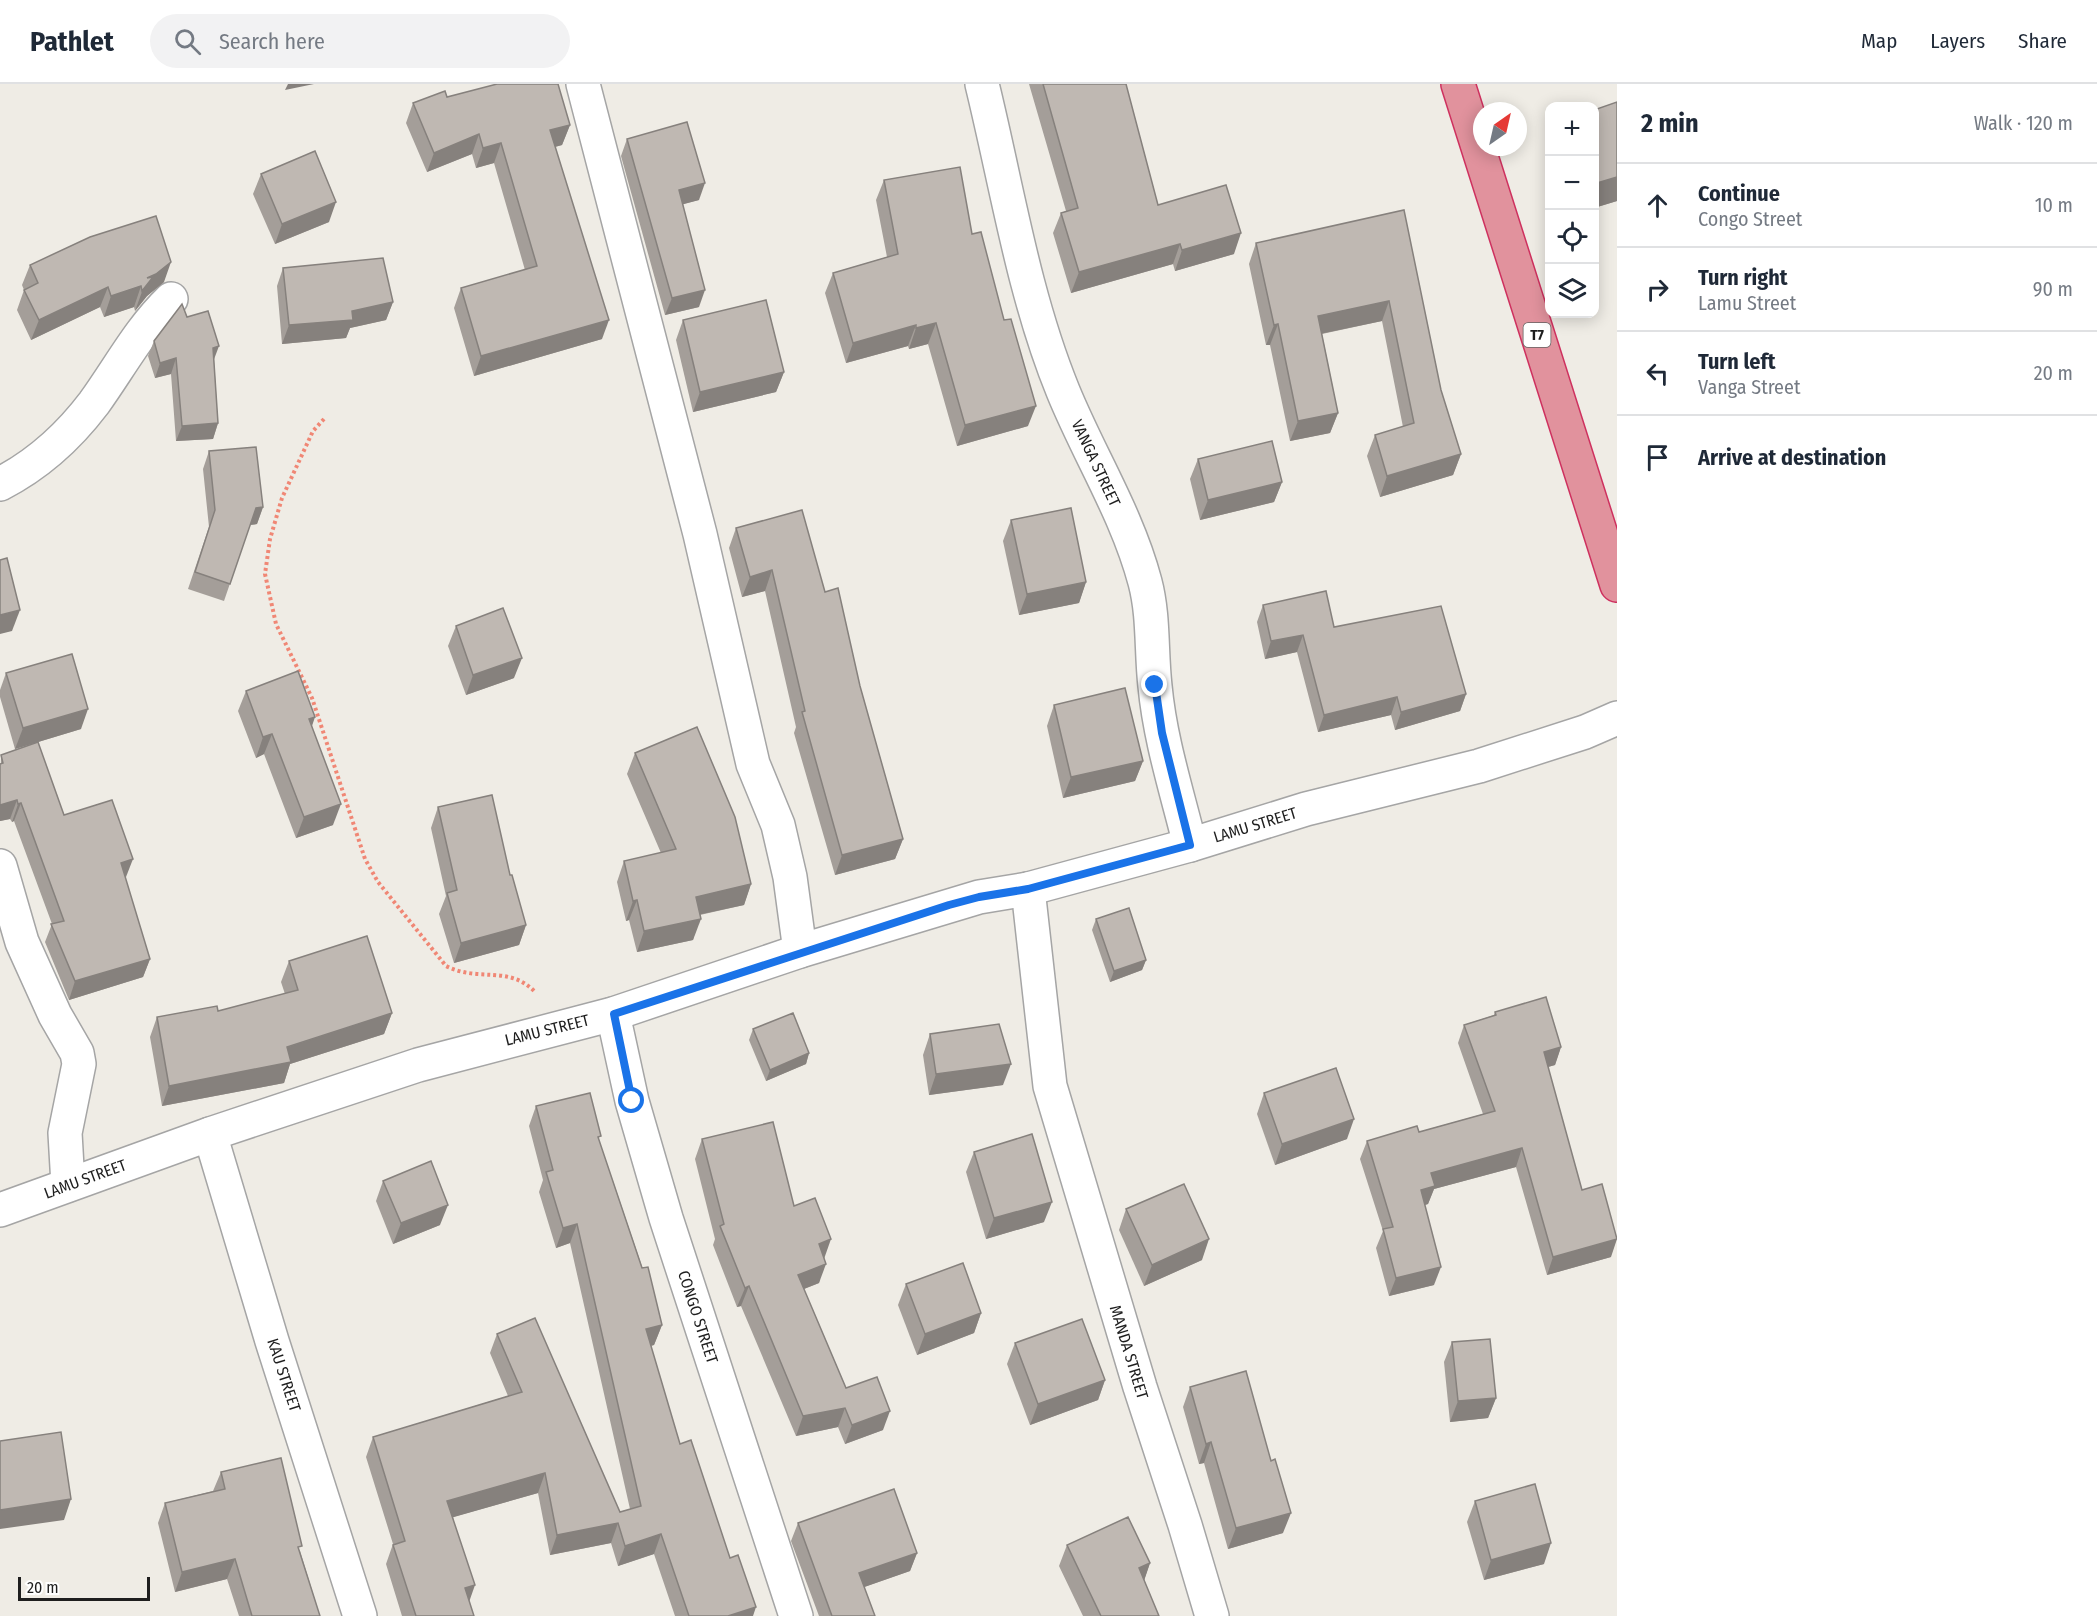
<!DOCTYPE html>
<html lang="en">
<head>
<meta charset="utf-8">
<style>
  :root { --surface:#fff; --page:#f2f2f3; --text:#1f2937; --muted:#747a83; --line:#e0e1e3 }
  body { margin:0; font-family:"Fira Sans Condensed",sans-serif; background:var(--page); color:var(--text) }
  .controls { position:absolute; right:18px; top:18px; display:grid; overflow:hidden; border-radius:12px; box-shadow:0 3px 15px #0003 }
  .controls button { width:54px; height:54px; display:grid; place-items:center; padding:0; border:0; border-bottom:2px solid var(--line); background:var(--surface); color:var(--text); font:30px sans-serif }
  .compass { position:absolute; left:1473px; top:18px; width:54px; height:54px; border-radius:50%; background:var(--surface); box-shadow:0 3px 15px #0003; rotate:34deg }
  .scale { position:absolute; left:18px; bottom:15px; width:132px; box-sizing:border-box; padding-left:6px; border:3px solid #1e1e1e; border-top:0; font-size:16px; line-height:21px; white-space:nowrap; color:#1e1e1e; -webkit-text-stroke:4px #fff; paint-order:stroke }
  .stop { position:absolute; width:18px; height:18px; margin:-14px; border:4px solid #1a73e8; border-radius:50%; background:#fff }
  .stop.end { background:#1a73e8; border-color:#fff; box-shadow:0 2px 6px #0008 }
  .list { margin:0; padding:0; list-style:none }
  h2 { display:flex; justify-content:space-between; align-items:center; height:78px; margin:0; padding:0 24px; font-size:26px }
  h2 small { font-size:20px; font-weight:400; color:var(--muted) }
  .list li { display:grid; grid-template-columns:39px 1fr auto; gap:18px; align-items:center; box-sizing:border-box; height:84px; padding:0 24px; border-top:2px solid var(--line) }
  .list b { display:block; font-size:22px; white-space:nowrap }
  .list p { margin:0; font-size:20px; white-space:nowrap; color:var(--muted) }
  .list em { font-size:20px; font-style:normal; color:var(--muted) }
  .icon { flex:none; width:33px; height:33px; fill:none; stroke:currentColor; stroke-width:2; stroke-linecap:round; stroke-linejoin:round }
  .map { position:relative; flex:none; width:1617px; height:1532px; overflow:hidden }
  header { display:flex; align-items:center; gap:36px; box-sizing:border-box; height:84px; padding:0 30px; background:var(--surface); border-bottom:2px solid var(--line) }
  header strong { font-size:28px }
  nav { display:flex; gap:33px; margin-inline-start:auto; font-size:21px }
  .search { width:420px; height:54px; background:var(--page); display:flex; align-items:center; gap:15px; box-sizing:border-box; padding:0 21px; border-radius:33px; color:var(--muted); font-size:22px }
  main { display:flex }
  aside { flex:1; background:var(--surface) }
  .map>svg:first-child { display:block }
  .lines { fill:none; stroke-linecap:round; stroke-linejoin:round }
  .street-casing { stroke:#a5a5a5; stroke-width:36 }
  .highway-casing { stroke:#ce315f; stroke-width:36 }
  .path { stroke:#f08775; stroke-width:4; stroke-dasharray:3 3; stroke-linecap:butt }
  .street { stroke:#fff; stroke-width:33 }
  .highway { stroke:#e1929d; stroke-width:33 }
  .wall { fill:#a49e99 }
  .shaded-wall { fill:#86817d }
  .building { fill:#bfb8b2; stroke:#86817d; stroke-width:1.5 }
  .route { stroke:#1a73e8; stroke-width:8 }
  .labels { text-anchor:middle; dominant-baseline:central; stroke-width:5; stroke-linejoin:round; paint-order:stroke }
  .shield { fill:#fff; stroke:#626262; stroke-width:1.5 }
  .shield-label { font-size:15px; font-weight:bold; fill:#1e1e1e }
  .street-label { font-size:16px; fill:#1e1e1e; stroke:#fff }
</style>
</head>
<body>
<header>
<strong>Pathlet</strong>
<div class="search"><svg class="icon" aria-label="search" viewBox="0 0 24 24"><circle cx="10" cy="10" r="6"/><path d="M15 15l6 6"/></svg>Search here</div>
<nav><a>Map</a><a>Layers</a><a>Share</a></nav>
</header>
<main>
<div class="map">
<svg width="1617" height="1532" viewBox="0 0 1617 1532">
  <rect width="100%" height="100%" fill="#efece5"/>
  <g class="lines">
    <g class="street-casing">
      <g id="street">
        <path d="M583,0L700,450L753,680L778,741L790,793L800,867"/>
        <path d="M982,0C1007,102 1023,209 1063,307C1089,371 1127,430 1145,498C1154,532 1151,567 1155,602C1160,656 1177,708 1190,761"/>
        <path d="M0,400C37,381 69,352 94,319C120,283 139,246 171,215"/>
        <path d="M0,782L22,858L55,931L77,969L79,980L65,1049L68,1101"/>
        <path d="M1028,805L1050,1002L1140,1303L1185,1441L1212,1532"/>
        <path d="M613,930L632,1017L666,1134L796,1532"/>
        <path d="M210,1050L272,1257L360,1532"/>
        <path d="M0,1126L210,1050L418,981L613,930L800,867L979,813L1028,805L1190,761L1306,725L1479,682L1585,648L1617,634"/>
      </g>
    </g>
    <g class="highway-casing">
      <path id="highway" d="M1458,0L1617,501"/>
    </g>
    <path class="path" d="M324,335L313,347L282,414L270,455L265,490L276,540L312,614L365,775L378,798L446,882C480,899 509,880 536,909"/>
    <use href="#street" class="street"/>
    <use href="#highway" class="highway"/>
  </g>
  <g class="wall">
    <path d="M1029,0H1126L1158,121L1234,170L1175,187L1173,180L1071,209L1053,149L1061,129L1066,127Z"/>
    <path d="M447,13L570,41L562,61L555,63L602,255L474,292L454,224L461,204L525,186L494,79L476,84L472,70L427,88L406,39L413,19Z"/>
    <path d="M1617,18V117L1594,124V26Z"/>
    <path d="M627,55L699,116L683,120L699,223L665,231L621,72Z"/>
    <path d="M261,90L329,138L275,160L253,110Z"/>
    <path d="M884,96L972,150L1028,342L957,362L928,260L909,265L908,262L846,279L825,209L833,189L887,173L876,116Z"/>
    <path d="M1404,126L1441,306L1461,370L1453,391L1380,413L1367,372L1375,351L1403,343L1382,237L1322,250L1338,329L1330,349L1290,357L1270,261H1266L1249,180L1256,159Z"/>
    <path d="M30,181L164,198L147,212L135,227L134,223L104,233L100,223L31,256L17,226L24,206L22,201Z"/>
    <path d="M283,184L393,218L386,236L350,244L346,254L282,260L277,202Z"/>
    <path d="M187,233L214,275L218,339L213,355L176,357L171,290L155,294L148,272L154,257Z"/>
    <path d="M683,236L784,288L776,308L693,328L676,256Z"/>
    <path d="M209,367L263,423L257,440L250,441L224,517L188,505L209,443L203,385Z"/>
    <path d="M1198,375L1282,398L1274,418L1200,436L1190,395Z"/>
    <path d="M1011,436L1086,498L1079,519L1019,531L1003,457Z"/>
    <path d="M736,444L825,508L860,602L903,755L895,775L835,791L794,649L796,643L765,507L742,513L729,464Z"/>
    <path d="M1263,521L1334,543L1466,610L1460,627L1395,646L1391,631L1318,648L1297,568L1265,575L1257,538Z"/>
    <path d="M456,542L514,594L466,611L448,562Z"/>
    <path d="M6,589L81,645L15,665L0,613V606Z"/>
    <path d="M246,607L312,642L333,741L296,754L264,670L256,674L238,627Z"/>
    <path d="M1054,621L1143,677L1135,697L1063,714L1047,642Z"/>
    <path d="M635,669L751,800L744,821L700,831L693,856L637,868L629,836L626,837L617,798L624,777L661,769L627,690Z"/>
    <path d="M1,671L64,731L126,793L125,794L150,875L143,893L69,916L45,858L52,840L14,737L12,738L10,735L0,737Z"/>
    <path d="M438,723L510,791L526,841L519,861L454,879L439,830L446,812L431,744Z"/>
    <path d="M1096,835L1146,876L1142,886L1110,898L1092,846Z"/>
    <path d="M289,877L392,929L384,950L290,980L284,999L162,1022L150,953L157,933L218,927L285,910L281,898Z"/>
    <path d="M1495,928L1561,963L1555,981L1548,983L1582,1106L1611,1173L1547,1191L1516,1083L1434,1105L1428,1120L1425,1121L1434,1201L1389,1212L1376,1164L1383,1147L1360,1075L1367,1057L1419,1048L1483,1030L1458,959L1464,941L1494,931Z"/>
    <path d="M753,945L809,969L806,980L766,997L749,956Z"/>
    <path d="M930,950L1003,1001L929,1011L923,971Z"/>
    <path d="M1264,1009L1347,1055L1275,1081L1257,1030Z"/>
    <path d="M536,1022L599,1056L662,1241L654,1261L651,1262L680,1360L730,1474L753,1532H675L654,1470L618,1482L611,1459L550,1471L538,1409L453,1433L469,1517L474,1532H402L386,1480L393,1460L366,1373L373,1353L508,1312L490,1269L497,1250L620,1428L630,1425L570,1159L556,1164L539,1108L543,1096L529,1042Z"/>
    <path d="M702,1055L794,1122L824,1173L819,1199L804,1205L846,1304L883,1346L845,1360L838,1343L796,1352L741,1222L737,1223L713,1161L715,1155L695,1075Z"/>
    <path d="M974,1068L1044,1138L986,1155L966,1088Z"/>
    <path d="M383,1097L440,1141L393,1160L376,1117Z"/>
    <path d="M1126,1125L1202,1176L1144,1202L1119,1146Z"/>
    <path d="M906,1200L981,1229L974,1249L917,1271L898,1221Z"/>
    <path d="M1452,1258L1496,1314L1488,1334L1450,1338L1444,1278Z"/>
    <path d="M1015,1259L1105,1296L1098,1316L1030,1341L1007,1280Z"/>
    <path d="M1190,1303L1271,1377L1283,1449L1228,1465L1204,1379L1199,1380L1183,1323Z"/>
    <path d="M221,1388L300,1467L320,1532H239L227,1495L175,1508L158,1439L165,1419L213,1407Z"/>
    <path d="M1475,1417L1544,1480L1484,1496L1467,1438Z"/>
    <path d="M798,1439L917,1469L910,1487L864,1503L875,1532H819L791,1457Z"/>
    <path d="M1067,1461L1150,1479L1144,1496L1159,1532H1083L1059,1482Z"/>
  </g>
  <g class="shaded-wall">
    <path d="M288,0H314L285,6Z"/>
    <path d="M570,41L562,61L543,66L550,46Z"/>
    <path d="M479,50L472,70L427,88L434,69Z"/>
    <path d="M501,59L494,79L476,84L483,64Z"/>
    <path d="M1617,93V117L1594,124V107L1597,99Z"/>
    <path d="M705,99L699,116L673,123L679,106Z"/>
    <path d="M336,118L329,138L275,160L282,140Z"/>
    <path d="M1241,149L1234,170L1175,187L1182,166Z"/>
    <path d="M1180,160L1173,180L1071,209L1079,188Z"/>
    <path d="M171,178L164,198L147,212L135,227L147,194Z"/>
    <path d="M141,202L134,223L104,233L111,212Z"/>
    <path d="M108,203L100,223L31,256L39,236Z"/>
    <path d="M705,206L699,223L665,231L672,214Z"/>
    <path d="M1389,217L1382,237L1310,252L1318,232Z"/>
    <path d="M393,218L386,236L350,244L346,254L282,260L289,241Z"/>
    <path d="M609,236L602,255L474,292L481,272Z"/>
    <path d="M936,239L928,260L909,265L916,244Z"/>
    <path d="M1278,240L1270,261H1266L1274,241Z"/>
    <path d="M916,241L908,262L846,279L853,259Z"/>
    <path d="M219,262L213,278V264Z"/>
    <path d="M176,274L171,290L155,294L160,279Z"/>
    <path d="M784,288L776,308L693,328L700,308Z"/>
    <path d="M1036,322L1028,342L957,362L965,341Z"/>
    <path d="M1338,329L1330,349L1290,357L1298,337Z"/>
    <path d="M218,339L213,355L176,357L182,342Z"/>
    <path d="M1461,370L1453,391L1380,413L1387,392Z"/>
    <path d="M1282,398L1274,418L1200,436L1208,416Z"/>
    <path d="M263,423L257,440L249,441L256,424Z"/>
    <path d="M772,486L765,507L742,513L750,493Z"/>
    <path d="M1086,498L1079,519L1019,531L1027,510Z"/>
    <path d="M20,526L12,547L0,550V531Z"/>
    <path d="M1303,551L1297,568L1265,575L1271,557Z"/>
    <path d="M522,574L514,594L466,611L473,591Z"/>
    <path d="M1466,610L1460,627L1395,646L1401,628Z"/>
    <path d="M1397,613L1391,631L1318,648L1324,631Z"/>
    <path d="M88,625L81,645L15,665L23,644Z"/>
    <path d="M315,633L308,654L309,635Z"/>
    <path d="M272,650L264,670L256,674L263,653Z"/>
    <path d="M1143,677L1135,697L1063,714L1071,693Z"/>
    <path d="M17,716L10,735L0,737V721Z"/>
    <path d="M21,719L14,737L12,738L18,720Z"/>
    <path d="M341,720L333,741L296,754L304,733Z"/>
    <path d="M903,755L895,775L835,791L842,771Z"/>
    <path d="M133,775L126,793L114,798L121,779Z"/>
    <path d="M751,800L744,821L688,833L696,813Z"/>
    <path d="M637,816L629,836L626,837L633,817Z"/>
    <path d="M701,835L693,856L637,868L644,847Z"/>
    <path d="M526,841L519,861L454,879L461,859Z"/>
    <path d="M150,875L143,893L69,916L75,897Z"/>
    <path d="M1146,876L1142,886L1110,898L1114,887Z"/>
    <path d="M392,929L384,950L290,980L284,999L162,1022L169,1002Z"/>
    <path d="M1561,963L1555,981L1537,986L1544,968Z"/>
    <path d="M809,969L806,980L766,997L770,986Z"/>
    <path d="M1011,980L1003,1001L929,1011L936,990Z"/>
    <path d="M1354,1035L1347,1055L1275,1081L1282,1060Z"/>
    <path d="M1522,1064L1516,1083L1434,1105L1428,1120L1414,1124L1421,1106L1431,1089Z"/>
    <path d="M1052,1118L1044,1138L986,1155L994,1134Z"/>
    <path d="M448,1121L440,1141L393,1160L401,1139Z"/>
    <path d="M577,1140L570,1159L556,1164L563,1144Z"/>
    <path d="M831,1155L824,1175L819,1160Z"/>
    <path d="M1209,1155L1202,1176L1144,1202L1152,1181Z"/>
    <path d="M1617,1155L1611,1173L1547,1191L1553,1173Z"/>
    <path d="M826,1180L819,1199L791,1210L798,1191Z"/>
    <path d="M1441,1183L1434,1201L1389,1212L1396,1194Z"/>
    <path d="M749,1202L741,1222L737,1223L745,1204Z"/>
    <path d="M981,1229L974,1249L917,1271L925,1250Z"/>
    <path d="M662,1241L654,1261L638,1264L646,1245Z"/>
    <path d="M1105,1296L1098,1316L1030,1341L1038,1320Z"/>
    <path d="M1496,1314L1488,1334L1450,1338L1458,1317Z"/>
    <path d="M845,1324L838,1343L796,1352L803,1332Z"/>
    <path d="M890,1327L883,1346L845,1360L852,1341Z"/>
    <path d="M1211,1358L1204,1379L1199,1380L1206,1360Z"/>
    <path d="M545,1389L538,1409L440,1437L447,1417Z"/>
    <path d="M71,1415L64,1436L0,1445V1426Z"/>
    <path d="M1291,1429L1283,1449L1228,1465L1236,1444Z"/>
    <path d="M618,1439L611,1459L550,1471L557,1451Z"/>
    <path d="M661,1450L654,1470L618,1482L625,1462Z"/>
    <path d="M1551,1459L1544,1480L1484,1496L1491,1476Z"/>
    <path d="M917,1469L910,1487L853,1507L859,1489Z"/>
    <path d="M235,1475L227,1495L175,1508L182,1488Z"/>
    <path d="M1150,1479L1143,1500L1139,1484Z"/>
    <path d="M475,1501L468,1521L465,1504Z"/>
    <path d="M756,1523L753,1532H728Z"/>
  </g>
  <g class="building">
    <path d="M497,0H558L570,41L550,46L609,236L481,272L461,204L537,182L501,59L483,64L479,50L434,69L413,19L445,7L447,13Z"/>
    <path d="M1043,0H1126L1158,121L1226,101L1241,149L1182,166L1180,160L1079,188L1061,129L1078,124Z"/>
    <path d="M1617,18V93L1597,99L1594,91V26Z"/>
    <path d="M687,38L705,99L679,106L705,206L672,214L627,55Z"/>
    <path d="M315,67L336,118L282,140L261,90Z"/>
    <path d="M960,83L972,150L981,148L1004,236L1011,235L1036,322L965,341L936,239L916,244V241L853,259L833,189L898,170L884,96Z"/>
    <path d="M1404,126L1441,306L1461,370L1387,392L1375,351L1414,339L1389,217L1318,232L1338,329L1298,337L1278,240L1274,241L1256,159Z"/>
    <path d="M156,132L171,178L156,190L147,194L153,193L142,207L141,202L111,212L108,203L39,236L24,206L38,199L30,181L90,153Z"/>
    <path d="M383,174L393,218L352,227L353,236L289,241L283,184Z"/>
    <path d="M766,216L784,288L700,308L683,236Z"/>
    <path d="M182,220L187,233L208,227L219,262L213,264L218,339L182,342L176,274L160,279L154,257Z"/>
    <path d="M1272,357L1282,398L1208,416L1198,375Z"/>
    <path d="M256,363L263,423L256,424L230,500L195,488L215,426L209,367Z"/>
    <path d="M1071,424L1086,498L1027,510L1011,436Z"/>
    <path d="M802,426L825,508L838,504L860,602L903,755L842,771L802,628L805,627L772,486L750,493L736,444Z"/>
    <path d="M7,474L20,526L0,531V476Z"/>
    <path d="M1326,507L1334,543L1441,522L1466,610L1401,628L1397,613L1324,631L1303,551L1271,557L1263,521Z"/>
    <path d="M503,524L522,574L473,591L456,542Z"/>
    <path d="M72,570L88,625L23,644L6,589Z"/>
    <path d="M298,587L315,633L309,635L341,720L304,733L272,650L263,653L246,607Z"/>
    <path d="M1125,604L1143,677L1071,693L1054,621Z"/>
    <path d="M697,643L735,733L751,800L696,813L701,835L644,847L637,816L633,817L624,777L676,765L635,669Z"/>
    <path d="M38,658L64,731L112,716L133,775L121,779L150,875L75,897L51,840L64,837L21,719L18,720L17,716L0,721V680L3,679L1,671Z"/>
    <path d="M492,711L510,791H512L526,841L461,859L447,809L457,806L438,723Z"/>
    <path d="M1129,824L1146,876L1114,887L1096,835Z"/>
    <path d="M367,852L392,929L287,963L291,978L169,1002L157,933L217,922L218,927L298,906L289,877Z"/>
    <path d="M1546,913L1561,963L1544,968L1582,1106L1602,1100L1617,1155L1553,1173L1522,1064L1431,1089L1435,1102L1421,1106L1441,1183L1396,1194L1383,1145L1393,1143L1367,1057L1417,1042L1419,1048L1495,1027L1464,941L1496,931L1495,928Z"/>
    <path d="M793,929L809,969L770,986L753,945Z"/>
    <path d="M999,940L1011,980L936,990L930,950Z"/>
    <path d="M1336,984L1354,1035L1282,1060L1264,1009Z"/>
    <path d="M590,1009L601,1052L598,1053L642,1184L648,1183L662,1241L646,1245L680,1360L691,1356L730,1474L738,1471L756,1523L728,1532H689L661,1450L625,1462L618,1439L557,1451L545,1389L447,1417L475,1501L465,1504L474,1532H416L393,1461L405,1457L373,1353L522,1308L497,1250L535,1234L620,1428L641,1422L577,1140L563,1144L546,1088L553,1086L536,1022Z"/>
    <path d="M773,1038L794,1122L815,1114L831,1155L819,1160L826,1180L798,1191L846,1304L877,1293L890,1327L852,1341L845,1324L803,1332L749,1202L745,1204L720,1142L724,1140L702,1055Z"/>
    <path d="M1032,1050L1052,1118L994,1134L974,1068Z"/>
    <path d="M431,1077L448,1121L401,1139L383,1097Z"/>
    <path d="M1184,1100L1209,1155L1152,1181L1126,1125Z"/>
    <path d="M963,1179L981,1229L925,1250L906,1200Z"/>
    <path d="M1082,1235L1105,1296L1038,1320L1015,1259Z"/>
    <path d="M1490,1255L1496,1314L1458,1317L1452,1258Z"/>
    <path d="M1246,1287L1271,1377L1275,1375L1291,1429L1236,1444L1211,1358L1206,1360L1190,1303Z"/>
    <path d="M61,1348L71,1415L0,1426V1357Z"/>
    <path d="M281,1374L302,1462L298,1463L320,1532H252L235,1475L182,1488L165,1419L225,1405L221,1388Z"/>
    <path d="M1535,1400L1551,1459L1491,1476L1475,1417Z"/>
    <path d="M894,1405L917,1469L859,1489L875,1532H832L798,1439Z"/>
    <path d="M1128,1433L1150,1479L1139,1484L1159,1532H1101L1067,1461Z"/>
  </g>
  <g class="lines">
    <path class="route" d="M632,1017L614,930L949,821L979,813L1028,805L1190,761L1162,649L1155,601"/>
  </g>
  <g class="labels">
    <rect class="shield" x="1523.5" y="239" width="27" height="24" rx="4.5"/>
    <g class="shield-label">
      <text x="1537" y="251">T7</text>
    </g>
    <g class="street-label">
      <text transform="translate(1096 379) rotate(65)">VANGA STREET</text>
      <text transform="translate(1255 741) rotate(-17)">LAMU STREET</text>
      <text transform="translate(547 946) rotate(-14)">LAMU STREET</text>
      <text transform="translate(85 1095) rotate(-20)">LAMU STREET</text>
      <text transform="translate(698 1233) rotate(72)">CONGO STREET</text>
      <text transform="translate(1129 1268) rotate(73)">MANDA STREET</text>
      <text transform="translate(284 1291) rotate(72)">KAU STREET</text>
    </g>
  </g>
</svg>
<div class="controls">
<button>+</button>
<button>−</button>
<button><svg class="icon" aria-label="locate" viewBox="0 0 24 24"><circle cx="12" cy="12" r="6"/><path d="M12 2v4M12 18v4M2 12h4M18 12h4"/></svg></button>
<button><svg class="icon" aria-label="layers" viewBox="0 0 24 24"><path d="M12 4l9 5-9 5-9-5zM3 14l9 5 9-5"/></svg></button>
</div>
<svg class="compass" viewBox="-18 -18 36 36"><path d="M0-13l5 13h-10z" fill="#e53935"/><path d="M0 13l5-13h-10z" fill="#747a83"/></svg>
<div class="scale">20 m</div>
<div class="stop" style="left:632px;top:1017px"></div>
<div class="stop end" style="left:1155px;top:601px"></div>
</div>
<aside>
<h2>2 min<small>Walk · 120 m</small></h2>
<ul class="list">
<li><svg class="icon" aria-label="ahead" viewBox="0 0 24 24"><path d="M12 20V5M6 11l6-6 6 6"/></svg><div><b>Continue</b><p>Congo Street</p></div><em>10 m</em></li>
<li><svg class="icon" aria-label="right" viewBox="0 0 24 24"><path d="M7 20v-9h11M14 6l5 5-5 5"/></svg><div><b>Turn right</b><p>Lamu Street</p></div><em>90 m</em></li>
<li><svg class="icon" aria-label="left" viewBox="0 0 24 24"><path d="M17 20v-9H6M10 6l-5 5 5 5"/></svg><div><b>Turn left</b><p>Vanga Street</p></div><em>20 m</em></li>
<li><svg class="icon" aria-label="arrive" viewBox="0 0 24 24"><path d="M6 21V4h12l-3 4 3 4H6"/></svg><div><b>Arrive at destination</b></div></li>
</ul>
</aside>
</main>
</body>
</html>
